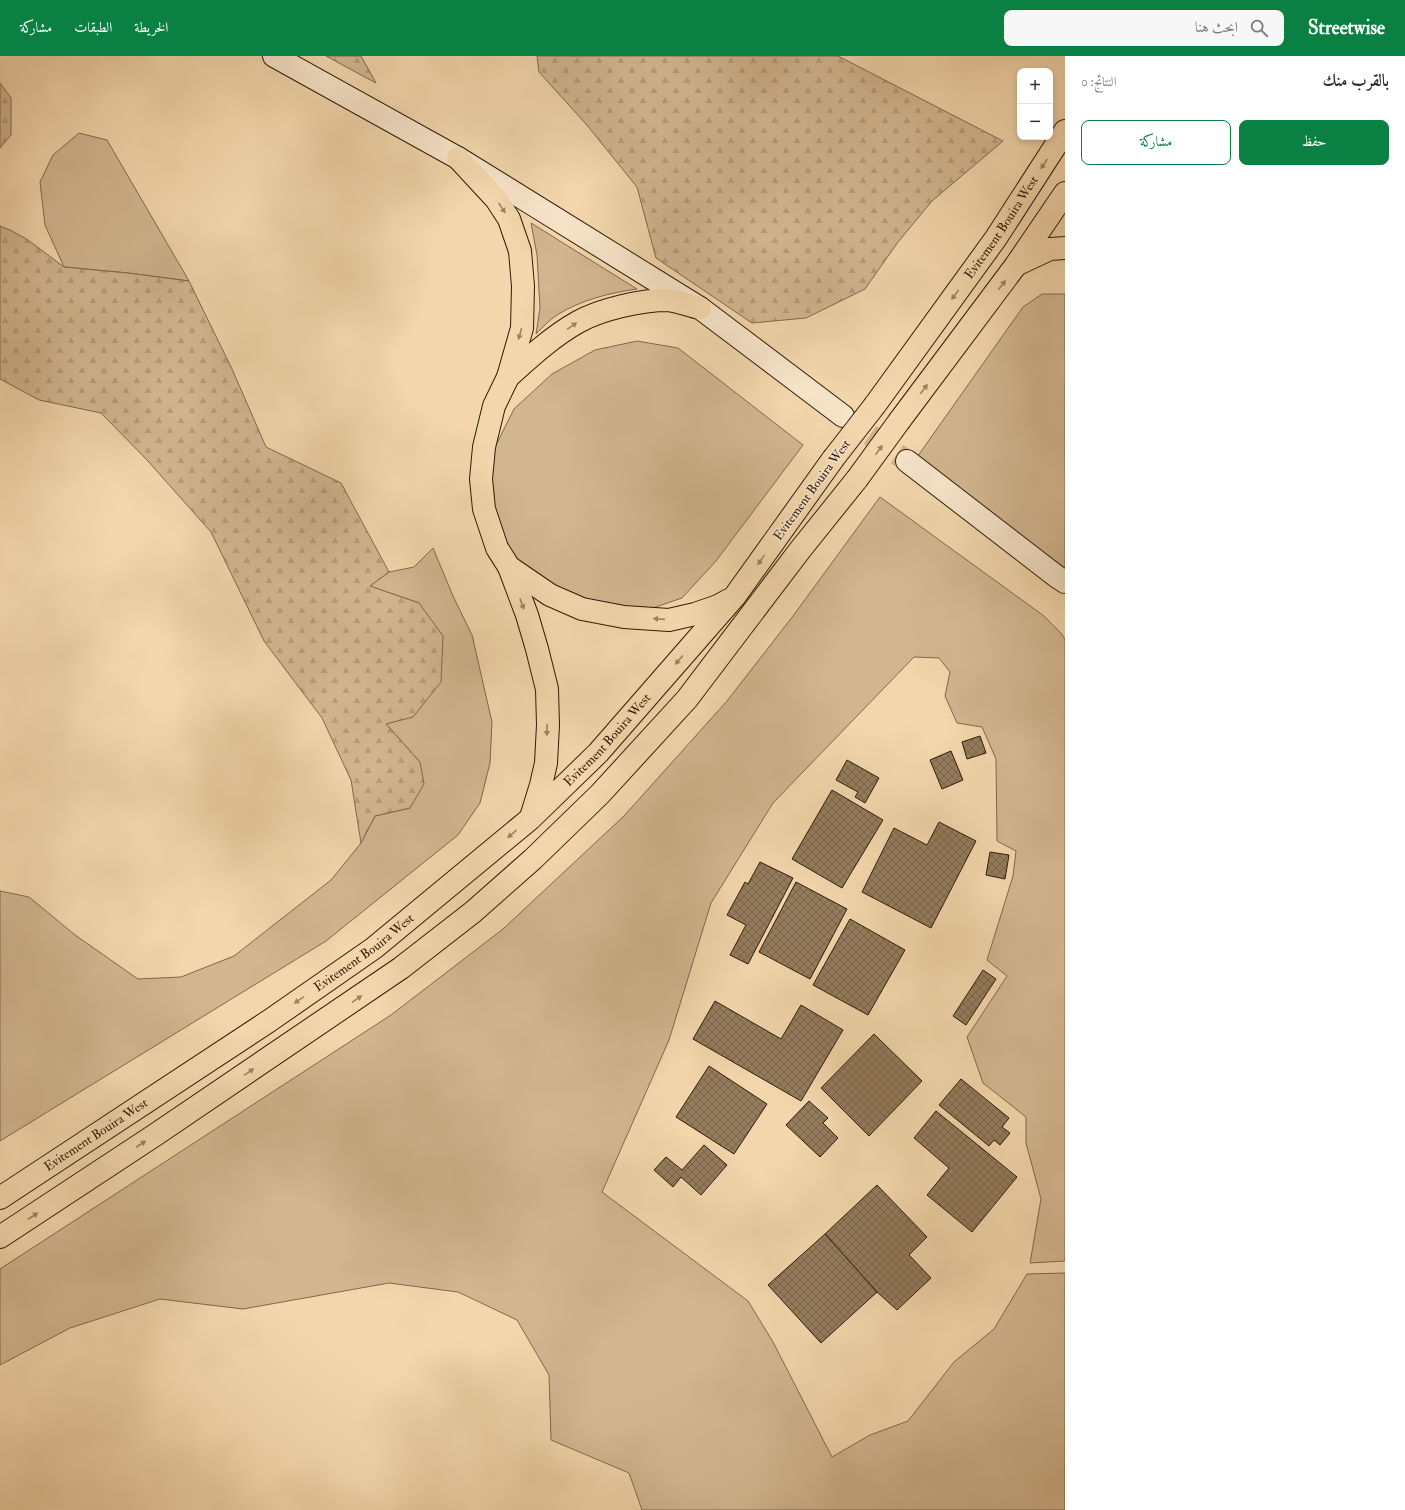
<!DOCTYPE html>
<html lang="ar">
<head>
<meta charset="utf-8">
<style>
  :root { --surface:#fff; --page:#f7f7f7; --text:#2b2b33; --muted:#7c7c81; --line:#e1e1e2; --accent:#0b8043 }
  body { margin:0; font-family:"IM FELL Double Pica",Amiri,serif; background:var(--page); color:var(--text); direction:rtl }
  .controls { position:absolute; right:12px; top:12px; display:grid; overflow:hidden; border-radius:8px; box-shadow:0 2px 6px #0003 }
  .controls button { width:36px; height:36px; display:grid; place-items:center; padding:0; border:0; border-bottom:1px solid var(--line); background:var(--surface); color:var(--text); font:20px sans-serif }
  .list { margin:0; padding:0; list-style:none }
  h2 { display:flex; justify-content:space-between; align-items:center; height:52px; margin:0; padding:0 16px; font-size:17px }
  h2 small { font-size:13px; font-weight:400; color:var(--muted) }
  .actions { display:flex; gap:8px; padding:12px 16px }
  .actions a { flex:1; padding:9px 0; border:1px solid var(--accent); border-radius:8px; text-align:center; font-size:14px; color:var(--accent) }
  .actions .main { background:var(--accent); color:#fff }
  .icon { flex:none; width:22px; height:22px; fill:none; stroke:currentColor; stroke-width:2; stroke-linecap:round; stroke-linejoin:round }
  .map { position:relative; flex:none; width:1065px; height:1454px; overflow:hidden; direction:ltr }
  header { display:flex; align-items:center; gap:24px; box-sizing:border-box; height:56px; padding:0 20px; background:var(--accent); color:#fff }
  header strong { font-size:19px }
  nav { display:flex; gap:22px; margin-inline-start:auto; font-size:14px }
  .search { width:280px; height:36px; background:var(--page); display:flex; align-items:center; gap:10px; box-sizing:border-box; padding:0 14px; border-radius:8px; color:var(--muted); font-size:15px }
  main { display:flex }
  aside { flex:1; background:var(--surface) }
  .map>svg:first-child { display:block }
  .green { fill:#d2b690; stroke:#80684c }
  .forest { fill:url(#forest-firs); stroke:#80684c }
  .building { fill:url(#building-cross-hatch); stroke:#2e1a08 }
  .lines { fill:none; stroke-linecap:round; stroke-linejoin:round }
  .secondary-tunnel { stroke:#ccb08b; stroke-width:22; stroke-dasharray:22 11; stroke-linecap:butt }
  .secondary-casing { stroke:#2e1a08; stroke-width:24 }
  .highway-casing { stroke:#2e1a08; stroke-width:24 }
  .secondary { stroke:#f7e4c9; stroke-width:22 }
  .highway { stroke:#f3d6ac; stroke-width:22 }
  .highway-bridge-casing { stroke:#2e1a08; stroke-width:24; stroke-linecap:butt }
  .highway-bridge { stroke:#f3d6ac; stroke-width:22 }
  .oneway { fill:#9a8162 }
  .labels { text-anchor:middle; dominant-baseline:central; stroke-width:3; stroke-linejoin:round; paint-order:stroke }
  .street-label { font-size:13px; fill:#2e1a08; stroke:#f7e4c9 }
</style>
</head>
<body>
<header>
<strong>Streetwise</strong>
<div class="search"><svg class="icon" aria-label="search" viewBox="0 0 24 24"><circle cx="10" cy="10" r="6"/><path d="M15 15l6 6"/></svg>ابحث هنا</div>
<nav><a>الخريطة</a><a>الطبقات</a><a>مشاركة</a></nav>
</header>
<main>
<aside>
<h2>بالقرب منك<small>النتائج: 0</small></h2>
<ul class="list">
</ul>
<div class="actions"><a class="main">حفظ</a><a>مشاركة</a></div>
</aside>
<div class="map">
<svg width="1065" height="1454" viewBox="0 0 1065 1454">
  <defs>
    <pattern id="forest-firs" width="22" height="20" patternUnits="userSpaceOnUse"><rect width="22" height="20" fill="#d2b690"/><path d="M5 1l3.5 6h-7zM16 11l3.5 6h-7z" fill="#b59c7b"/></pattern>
    <pattern id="building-cross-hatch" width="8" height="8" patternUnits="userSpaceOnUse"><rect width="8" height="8" fill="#947c5d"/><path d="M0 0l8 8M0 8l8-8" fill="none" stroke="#79654b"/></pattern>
  </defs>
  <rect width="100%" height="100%" fill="#f3d6ac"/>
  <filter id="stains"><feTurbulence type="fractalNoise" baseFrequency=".005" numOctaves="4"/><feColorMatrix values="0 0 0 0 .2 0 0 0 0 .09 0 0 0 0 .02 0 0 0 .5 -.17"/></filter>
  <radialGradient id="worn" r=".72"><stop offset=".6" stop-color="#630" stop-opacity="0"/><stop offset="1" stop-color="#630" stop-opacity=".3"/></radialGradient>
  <g class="green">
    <path d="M79,77L107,84L189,225L128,217L64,211L45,169L40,126L53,99Z"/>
    <path d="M531,167L637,233C609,237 581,244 557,259C549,264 542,272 536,278L540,252L537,199Z"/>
    <path d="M1042,238H1065V512L915,404L1023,251Z"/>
    <path d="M637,285L678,292L803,389L716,505L682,542L641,556L599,551L524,521L500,484L487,435L495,391L514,353L552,318L595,294Z"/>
    <path d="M880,441L1044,560L1061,577L1065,583V1205L1030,1207L1041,1143L1026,1087V1061L983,1027L967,981L1007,920L987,904L1013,820L1016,795L997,785L996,703L982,671L957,667L945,640L950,616L939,602L914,601L773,747L711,847L669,984L602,1136L748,1245L773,1286L832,1401L870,1379L908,1365L954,1306L994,1273L1027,1218L1065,1217V1454H642L629,1417L551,1384L549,1319L517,1264L458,1236L389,1227L243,1253L160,1243L70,1272L0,1309V1213L391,959L503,873L624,760L727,645L793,560Z"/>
    <path d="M433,492L453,540L472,579L492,666L490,707L480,747L458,779L326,885L0,1085V835L29,841L75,879L138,923L181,921L234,900L331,824L361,787L375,760L410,752L420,706L386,668L419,547L369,530L389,516L414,511Z"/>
  </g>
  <g class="forest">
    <path d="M326,0H361L376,27Z"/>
    <path d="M537,0H838L1003,85L932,145L898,186L865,233L806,262L752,267L656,202L637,131L586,68L539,16Z"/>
    <path d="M0,27L11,42V79L0,92Z"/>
    <path d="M0,170L12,175L28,184L64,211L128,217L189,225L232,313L266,391L341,427L389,516L370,530L419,547L443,580L441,626L413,661L386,668L420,706L424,728L410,752L375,760L361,787L351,724L322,662L264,585L211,476L147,404L101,357L39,344L0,323Z"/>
  </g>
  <g class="building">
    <path d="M980,680L986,697L967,703L962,686Z"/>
    <path d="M951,695L963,724L942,733L930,704Z"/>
    <path d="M847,704L879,722L865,747L855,741L858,736L836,724Z"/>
    <path d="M832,734L883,764L842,832L792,803Z"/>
    <path d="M939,766L976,785L931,872L862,836L894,772L927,789Z"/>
    <path d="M990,796L1009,799L1005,823L986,819Z"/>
    <path d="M760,806L793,822L748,908L730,899L746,869L727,859L745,826L748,828Z"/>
    <path d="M796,826L847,853L810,923L759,896Z"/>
    <path d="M850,863L905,894L868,959L813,929Z"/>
    <path d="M983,914L996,923L966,969L953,960Z"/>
    <path d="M715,945L781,983L801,949L843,974L801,1045L693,983Z"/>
    <path d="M874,978L922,1025L869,1080L821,1032Z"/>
    <path d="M709,1010L767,1048L734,1098L676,1061Z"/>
    <path d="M961,1023L1009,1062L1002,1071L1010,1077L1000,1089L994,1084L989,1090L939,1049Z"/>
    <path d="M809,1045L828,1062L823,1067L838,1082L820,1101L786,1069Z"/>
    <path d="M936,1055L1017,1121L972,1176L927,1139L949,1112L914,1082Z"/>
    <path d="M704,1089L727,1109L701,1139L681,1121L673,1131L654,1114L666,1101L682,1114Z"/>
    <path d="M877,1129L927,1181L909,1199L931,1222L897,1254L877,1236L825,1178Z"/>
    <path d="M825,1178L877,1236L821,1287L768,1229Z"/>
  </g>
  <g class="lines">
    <path class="secondary-tunnel" d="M843,360L907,405"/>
    <g class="secondary-casing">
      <g id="secondary">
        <path d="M274,0L458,102L700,252L843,360"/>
        <path d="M907,405L1056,520L1065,526"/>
      </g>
    </g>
    <g class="highway-casing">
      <g id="highway">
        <path d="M458,102L496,143L509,163L520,195L523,230L522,272L508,321L494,350L484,391L481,423L484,453L497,492L509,511L527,559L537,593L547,633L548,669L546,707L541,729L532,758"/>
        <path d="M1018,208L1050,193L1065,192"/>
        <path d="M508,321C530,301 553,280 578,266C601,253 642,244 668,244C678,245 690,250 700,252"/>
        <path id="s1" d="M875,349L996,182L1065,75"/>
        <path d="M900,364L1016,209L1065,137"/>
        <path d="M509,511L550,539L582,553L624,561L669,564L695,558L718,550L729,544"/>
        <path id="s2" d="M0,1142L269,965L374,892L530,763L598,697L735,540L833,403"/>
        <path d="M0,1181L155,1079L401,912L473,856L533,803L600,738L687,643L800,494L857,423"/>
      </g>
    </g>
    <use href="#secondary" class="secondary"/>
    <use href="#highway" class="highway"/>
    <g class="highway-bridge-casing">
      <g id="highway-bridge">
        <path d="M833,403L875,349"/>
        <path d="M857,423L900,364"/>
      </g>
    </g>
    <use href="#highway-bridge" class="highway-bridge"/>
  </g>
  <defs><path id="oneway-solid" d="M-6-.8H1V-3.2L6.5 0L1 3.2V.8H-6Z"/></defs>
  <g class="oneway">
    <use href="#oneway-solid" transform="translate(1044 108) rotate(123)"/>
    <use href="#oneway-solid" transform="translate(502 152) rotate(57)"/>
    <use href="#oneway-solid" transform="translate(1002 229) rotate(-53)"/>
    <use href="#oneway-solid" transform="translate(955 239) rotate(126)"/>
    <use href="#oneway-solid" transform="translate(572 270) rotate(-35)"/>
    <use href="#oneway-solid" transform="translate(520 278) rotate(105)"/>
    <use href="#oneway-solid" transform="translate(924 333) rotate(-53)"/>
    <use href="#oneway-solid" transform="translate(879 394) rotate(-54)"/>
    <use href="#oneway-solid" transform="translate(761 504) rotate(125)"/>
    <use href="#oneway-solid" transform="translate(522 548) rotate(70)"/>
    <use href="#oneway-solid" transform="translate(659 563) rotate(-176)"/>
    <use href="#oneway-solid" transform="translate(679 604) rotate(131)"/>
    <use href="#oneway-solid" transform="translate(547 674) rotate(92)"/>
    <use href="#oneway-solid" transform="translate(512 778) rotate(140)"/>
    <use href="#oneway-solid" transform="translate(357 943) rotate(-34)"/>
    <use href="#oneway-solid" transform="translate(299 944) rotate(145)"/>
    <use href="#oneway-solid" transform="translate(249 1016) rotate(-34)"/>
    <use href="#oneway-solid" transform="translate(141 1088) rotate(-33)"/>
    <use href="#oneway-solid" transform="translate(33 1160) rotate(-33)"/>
  </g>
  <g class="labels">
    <g class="street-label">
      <text stroke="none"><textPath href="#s1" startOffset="218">Evitement Bouira West</textPath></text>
      <text transform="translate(812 434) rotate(-54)">Evitement Bouira West</text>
      <text stroke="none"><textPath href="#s2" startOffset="763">Evitement Bouira West</textPath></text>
      <text stroke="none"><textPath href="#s2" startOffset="439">Evitement Bouira West</textPath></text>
      <text stroke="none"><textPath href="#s2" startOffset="115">Evitement Bouira West</textPath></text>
    </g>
  </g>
  <rect width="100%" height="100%" filter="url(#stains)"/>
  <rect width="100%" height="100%" fill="url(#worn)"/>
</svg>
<div class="controls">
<button>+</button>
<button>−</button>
</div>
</div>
</main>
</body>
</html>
